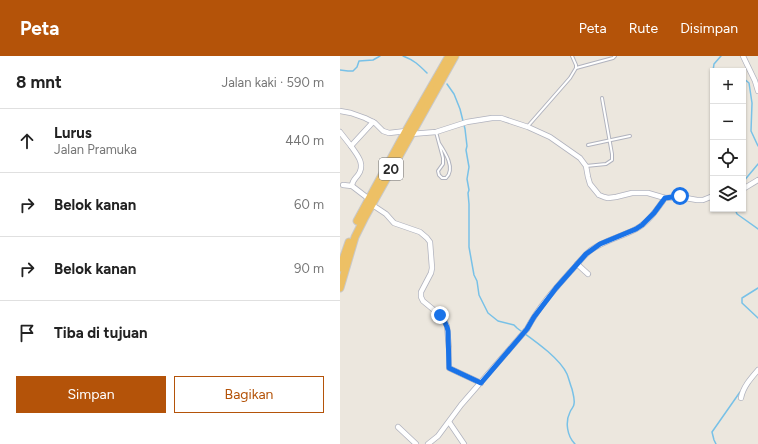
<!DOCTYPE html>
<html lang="id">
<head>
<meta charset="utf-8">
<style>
  :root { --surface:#fff; --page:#f2f2f2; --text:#222; --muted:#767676; --line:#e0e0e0; --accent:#b45309 }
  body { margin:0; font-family:Figtree,sans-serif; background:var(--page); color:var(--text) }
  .controls { position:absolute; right:12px; top:12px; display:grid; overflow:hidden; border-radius:0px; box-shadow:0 1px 3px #0004 }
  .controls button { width:36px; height:36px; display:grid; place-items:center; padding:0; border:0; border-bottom:1px solid var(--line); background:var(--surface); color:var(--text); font:20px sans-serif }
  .stop { position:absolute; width:12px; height:12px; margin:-9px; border:3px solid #1a73e8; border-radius:50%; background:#fff }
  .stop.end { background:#1a73e8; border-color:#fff; box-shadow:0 1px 4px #0008 }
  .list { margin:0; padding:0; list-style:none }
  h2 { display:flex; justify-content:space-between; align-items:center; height:52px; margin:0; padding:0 16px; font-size:17px }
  h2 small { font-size:13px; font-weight:400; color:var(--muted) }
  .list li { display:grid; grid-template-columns:26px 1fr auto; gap:12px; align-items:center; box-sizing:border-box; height:64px; padding:0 16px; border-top:1px solid var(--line) }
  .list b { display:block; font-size:15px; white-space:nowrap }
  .list p { margin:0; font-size:13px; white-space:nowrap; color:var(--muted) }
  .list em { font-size:13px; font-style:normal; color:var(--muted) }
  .actions { display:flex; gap:8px; padding:12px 16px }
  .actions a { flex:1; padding:9px 0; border:1px solid var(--accent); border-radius:0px; text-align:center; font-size:14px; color:var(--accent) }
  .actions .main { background:var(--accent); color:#fff }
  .icon { flex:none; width:22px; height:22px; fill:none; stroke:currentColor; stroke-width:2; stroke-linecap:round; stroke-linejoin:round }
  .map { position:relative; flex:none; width:418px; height:388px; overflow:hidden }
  header { display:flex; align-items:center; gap:24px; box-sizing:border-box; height:56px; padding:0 20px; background:var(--accent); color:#fff }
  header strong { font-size:19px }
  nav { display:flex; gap:22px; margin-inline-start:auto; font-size:14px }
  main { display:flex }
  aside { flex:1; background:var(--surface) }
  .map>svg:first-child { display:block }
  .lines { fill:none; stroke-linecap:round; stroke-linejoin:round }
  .stream { stroke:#78c1e7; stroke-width:1.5 }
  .service-casing { stroke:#b1b3be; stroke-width:4 }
  .minor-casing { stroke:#b1b3be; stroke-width:6 }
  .trunk-casing { stroke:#c8c8c8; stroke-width:9 }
  .service { stroke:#fff; stroke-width:2 }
  .minor { stroke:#fff; stroke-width:4.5 }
  .trunk { stroke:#edc065; stroke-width:7 }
  .route { stroke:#1a73e8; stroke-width:5 }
  .labels { text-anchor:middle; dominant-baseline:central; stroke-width:3; stroke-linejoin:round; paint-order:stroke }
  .shield { fill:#fff; stroke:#6b6b6b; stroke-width:1 }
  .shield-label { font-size:13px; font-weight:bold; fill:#2b2b2b }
</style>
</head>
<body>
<header>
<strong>Peta</strong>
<nav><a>Peta</a><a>Rute</a><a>Disimpan</a></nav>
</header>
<main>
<aside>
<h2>8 mnt<small>Jalan kaki · 590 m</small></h2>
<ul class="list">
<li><svg class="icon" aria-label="ahead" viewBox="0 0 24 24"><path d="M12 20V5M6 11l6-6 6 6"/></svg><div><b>Lurus</b><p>Jalan Pramuka</p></div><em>440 m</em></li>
<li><svg class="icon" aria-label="right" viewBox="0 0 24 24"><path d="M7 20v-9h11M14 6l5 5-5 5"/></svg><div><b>Belok kanan</b></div><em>60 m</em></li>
<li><svg class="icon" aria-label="right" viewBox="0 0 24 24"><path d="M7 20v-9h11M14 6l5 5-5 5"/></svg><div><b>Belok kanan</b></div><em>90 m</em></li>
<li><svg class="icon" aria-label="arrive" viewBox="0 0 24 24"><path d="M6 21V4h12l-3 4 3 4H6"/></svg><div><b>Tiba di tujuan</b></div></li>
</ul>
<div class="actions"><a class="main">Simpan</a><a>Bagikan</a></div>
</aside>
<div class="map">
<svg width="418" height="388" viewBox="0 0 418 388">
  <rect width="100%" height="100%" fill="#ece7de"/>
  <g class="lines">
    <g class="stream">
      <path d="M63,0C74,4 79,9 87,17"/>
      <path d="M0,14L8,15H13L17,11L19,5L33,4L40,0"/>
      <path d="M373,15L374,8L381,0"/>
      <path d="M403,22L409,27L412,47L411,75L418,90"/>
      <path d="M107,28L114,38L120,53L125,73L127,90L126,94L129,111L127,123L129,134L128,137L129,148V191L134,219L137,225L139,239L148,257L158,265L174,269L177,272C192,283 219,301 227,318C229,323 230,328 232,333C233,338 235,343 234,348C234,351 231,353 230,356C225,366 227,380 235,388"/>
      <path d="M403,126L418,108"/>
      <path d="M395,153L397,158L418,173"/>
      <path d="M418,232L402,242V247L418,262"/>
      <path d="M376,388L374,384L372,376L400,336"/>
    </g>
    <g class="service-casing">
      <g id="service">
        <path d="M236,12L273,2L275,0"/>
        <path d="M188,70L230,22L236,12V9L232,0"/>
        <path d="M96,76L103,102V108L98,115L99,119L102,122H106C116,113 105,96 99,87"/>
        <path d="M248,89L290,80"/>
        <path d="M246,110L266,108L272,104V98L262,42"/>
      </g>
    </g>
    <g class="minor-casing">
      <g id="minor">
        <path d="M403,0L415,25L418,35"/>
        <path d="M0,55L11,57L25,62L35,67L43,75L49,77L66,75L71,78L96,76L127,66L152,62H161L188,71L210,81L240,102L246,110L248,121L250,128L259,139L264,141L268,142L276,141L292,137H308L325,142L340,141L357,144H363L373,140"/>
        <path d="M0,76L11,90L33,66"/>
        <path d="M11,90C17,99 26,108 18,119C15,123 12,125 12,130"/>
        <path d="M3,129L12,130L29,143"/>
        <path d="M403,133L418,124"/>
        <path d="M31,148L46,158L54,167L80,176L87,182L90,186L92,212L91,217L81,236V241L83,245L100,259L104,264L107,270L109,293V312L141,327"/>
        <path d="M237,208L248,218"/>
        <path d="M401,342C403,331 411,322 418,314"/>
        <path d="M109,366L124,388"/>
        <path d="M58,371L76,388"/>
        <path d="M88,388L98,380L121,349L187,273C198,252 214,234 230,216C237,209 243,200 251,194C265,184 281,181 296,173C308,167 317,153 325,142"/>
      </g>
    </g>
    <g class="trunk-casing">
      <g id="trunk">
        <path d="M17,165L66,75L109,0"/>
        <path d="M0,212L9,186"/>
        <path d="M0,232L15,181L25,161L115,0"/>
      </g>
    </g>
    <use href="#service" class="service"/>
    <use href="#minor" class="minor"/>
    <use href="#trunk" class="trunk"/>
  </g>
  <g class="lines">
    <path class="route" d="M100,259C104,264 107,268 108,275L109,312L141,327L187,273L194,261L216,232L246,198L260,188L296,173L302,169L314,157L325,142L340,140"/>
  </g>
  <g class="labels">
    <rect class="shield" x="39" y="102" width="24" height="22" rx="3"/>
    <g class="shield-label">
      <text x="51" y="113">20</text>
    </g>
  </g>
</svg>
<div class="controls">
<button>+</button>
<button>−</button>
<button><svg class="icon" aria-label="locate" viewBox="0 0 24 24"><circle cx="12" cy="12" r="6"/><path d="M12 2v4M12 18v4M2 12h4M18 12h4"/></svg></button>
<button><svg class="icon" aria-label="layers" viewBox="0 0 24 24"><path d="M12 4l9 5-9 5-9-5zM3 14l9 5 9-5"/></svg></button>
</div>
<div class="stop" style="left:340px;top:140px"></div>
<div class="stop end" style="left:100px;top:259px"></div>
</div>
</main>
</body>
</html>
